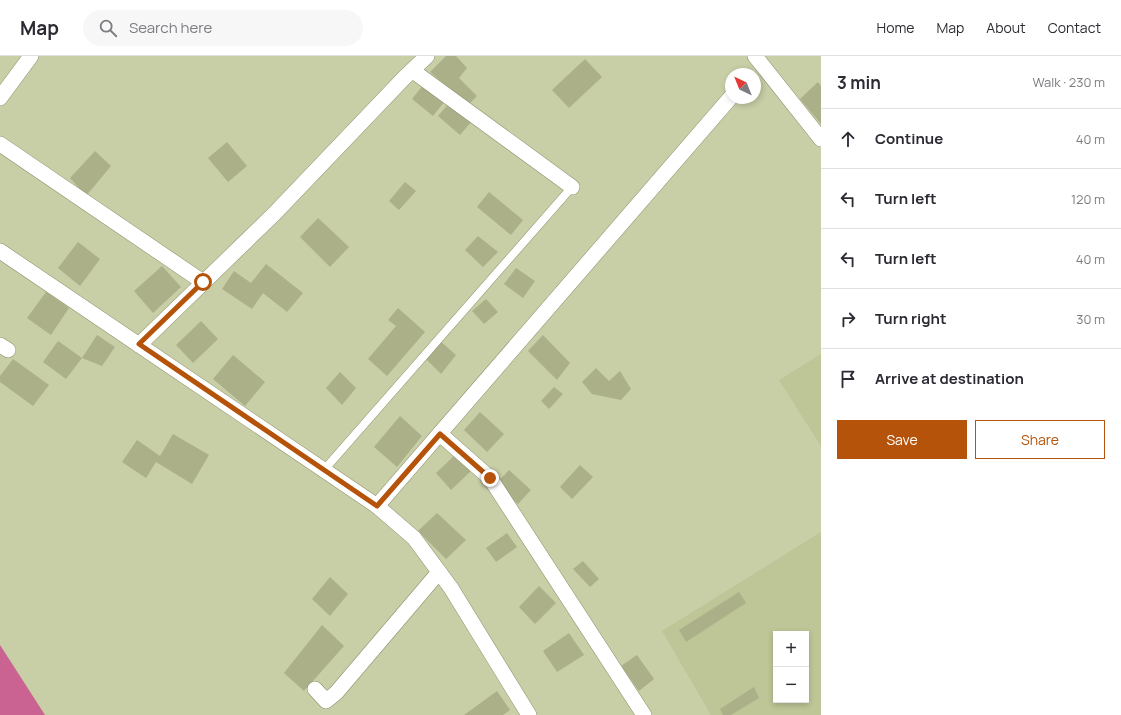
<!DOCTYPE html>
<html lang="en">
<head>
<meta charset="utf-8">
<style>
  :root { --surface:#fff; --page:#f7f7f7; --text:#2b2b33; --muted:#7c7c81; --line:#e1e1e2; --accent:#b45309 }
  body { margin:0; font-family:Manrope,sans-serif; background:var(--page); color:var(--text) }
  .controls { position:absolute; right:12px; bottom:12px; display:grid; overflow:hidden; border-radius:0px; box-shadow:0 2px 6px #0003 }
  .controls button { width:36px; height:36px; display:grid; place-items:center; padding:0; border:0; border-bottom:1px solid var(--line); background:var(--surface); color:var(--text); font:20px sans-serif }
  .compass { position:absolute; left:725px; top:12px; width:36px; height:36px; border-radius:50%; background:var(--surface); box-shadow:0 2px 6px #0003; rotate:317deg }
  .stop { position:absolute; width:12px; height:12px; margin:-9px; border:3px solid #b45309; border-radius:50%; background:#fff }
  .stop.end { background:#b45309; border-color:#fff; box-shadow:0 1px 4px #0008 }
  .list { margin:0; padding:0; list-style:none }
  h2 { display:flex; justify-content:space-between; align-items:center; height:52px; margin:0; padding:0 16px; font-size:17px }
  h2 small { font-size:13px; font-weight:400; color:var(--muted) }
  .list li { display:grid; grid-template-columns:26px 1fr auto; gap:12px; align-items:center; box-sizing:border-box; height:60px; padding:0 16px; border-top:1px solid var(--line) }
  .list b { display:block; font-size:15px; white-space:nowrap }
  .list em { font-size:13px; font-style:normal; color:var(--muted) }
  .actions { display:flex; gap:8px; padding:12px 16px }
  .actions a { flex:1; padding:9px 0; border:1px solid var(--accent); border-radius:0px; text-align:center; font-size:14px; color:var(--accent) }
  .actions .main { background:var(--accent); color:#fff }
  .icon { flex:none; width:22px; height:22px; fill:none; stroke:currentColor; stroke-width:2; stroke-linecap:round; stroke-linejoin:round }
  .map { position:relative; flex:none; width:821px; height:659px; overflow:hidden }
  header { display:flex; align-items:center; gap:24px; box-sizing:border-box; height:56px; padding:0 20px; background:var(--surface); border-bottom:1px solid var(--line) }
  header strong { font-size:19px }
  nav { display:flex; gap:22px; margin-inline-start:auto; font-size:14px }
  .search { width:280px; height:36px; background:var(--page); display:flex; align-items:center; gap:10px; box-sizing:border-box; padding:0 14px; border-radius:22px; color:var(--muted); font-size:15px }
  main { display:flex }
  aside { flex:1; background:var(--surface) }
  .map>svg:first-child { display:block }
  .built { fill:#bec596; fill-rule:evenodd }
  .forest { fill:#ca6391 }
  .building { fill:#abb089 }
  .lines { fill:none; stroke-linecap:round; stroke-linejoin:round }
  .lane-casing { stroke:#8c916c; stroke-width:9 }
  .street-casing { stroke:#8c916c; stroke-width:16 }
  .lane { stroke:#fff; stroke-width:8 }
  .street { stroke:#fff; stroke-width:15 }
  .route { stroke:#b45309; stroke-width:5 }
</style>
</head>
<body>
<header>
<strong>Map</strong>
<div class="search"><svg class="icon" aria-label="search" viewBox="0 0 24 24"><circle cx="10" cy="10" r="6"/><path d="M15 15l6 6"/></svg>Search here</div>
<nav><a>Home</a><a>Map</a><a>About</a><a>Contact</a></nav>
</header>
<main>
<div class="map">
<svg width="821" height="659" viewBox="0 0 821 659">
  <rect width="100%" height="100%" fill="#c8cea6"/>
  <g class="built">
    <path d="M821,298V390L779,324Z"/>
    <path d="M821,476V659H711L662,575ZM776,578H806V644H776Z"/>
  </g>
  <path class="forest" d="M0,589L45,659H0Z"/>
  <g class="building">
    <path d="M446,0H456L467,12L459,22L477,40L467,50L449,32L430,16Z"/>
    <path d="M585,3L602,21L569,52L552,34Z"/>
    <path d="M818,26L821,30V68L800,43Z"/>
    <path d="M424,28L445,45L433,60L412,43Z"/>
    <path d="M450,46L472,65L460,79L438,60Z"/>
    <path d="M227,86L247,110L228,126L208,102Z"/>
    <path d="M95,95L111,110L86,140L70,122Z"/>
    <path d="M405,126L416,135L399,154L389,145Z"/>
    <path d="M489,136L523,164L511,179L477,151Z"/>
    <path d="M318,162L349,191L330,211L300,181Z"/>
    <path d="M478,180L498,196L483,211L465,194Z"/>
    <path d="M78,186L100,203L80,230L58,212Z"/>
    <path d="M266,208L303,237L287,256L263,237L252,253L222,233L234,215L251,227Z"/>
    <path d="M162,210L181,231L153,257L134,235Z"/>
    <path d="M516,212L535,225L523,242L504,228Z"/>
    <path d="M46,236L69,252L51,279L27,262Z"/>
    <path d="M486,243L498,256L484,268L472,255Z"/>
    <path d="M398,252L425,276L387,320L368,303L396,270L388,264Z"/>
    <path d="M201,265L218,283L193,307L176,289Z"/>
    <path d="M97,279L115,291L102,310L82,302Z"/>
    <path d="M543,279L570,307L557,324L528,295Z"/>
    <path d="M58,285L82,302L66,323L43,306Z"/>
    <path d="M440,285L456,299L441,318L425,302Z"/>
    <path d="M233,299L265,326L245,350L213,323Z"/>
    <path d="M13,303L49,329L33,350L0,326V320Z"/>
    <path d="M596,312L609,325L620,315L631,333L621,344L592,338L582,326Z"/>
    <path d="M340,316L356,332L342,349L326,332Z"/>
    <path d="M554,331L563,338L549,353L541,345Z"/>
    <path d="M480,356L504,378L487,396L464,374Z"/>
    <path d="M400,360L422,380L397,411L374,391Z"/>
    <path d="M173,378L209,399L192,428L156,406L146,422L122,406L137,384L160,400Z"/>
    <path d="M455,399L471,415L451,434L436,417Z"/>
    <path d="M580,409L593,421L572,443L560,431Z"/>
    <path d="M509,414L531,434L518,448L496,428Z"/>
    <path d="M437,457L466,484L446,503L418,475Z"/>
    <path d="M507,477L517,491L496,506L486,492Z"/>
    <path d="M583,505L599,523L590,531L573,513Z"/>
    <path d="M330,521L348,538L330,560L312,543Z"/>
    <path d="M539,530L556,547L535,568L519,551Z"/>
    <path d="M739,536L746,547L686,586L679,574Z"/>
    <path d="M322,569L344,590L304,635L284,617Z"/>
    <path d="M569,577L584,599L557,616L543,595Z"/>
    <path d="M637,599L654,623L639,635L621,610Z"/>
    <path d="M754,631L759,642L731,659H723L720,653Z"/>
    <path d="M497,635L510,654L503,659H464Z"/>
  </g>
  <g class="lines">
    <g class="lane-casing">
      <path id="lane" d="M324,414L572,131"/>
    </g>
    <g class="street-casing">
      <g id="street">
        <path d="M755,0L821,83"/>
        <path d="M413,15L572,131"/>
        <path d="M0,42L31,0"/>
        <path d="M0,88L203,226"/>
        <path d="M0,195L377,450L414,482L451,532L529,659"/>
        <path d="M0,289L8,294"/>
        <path d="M139,289L274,158L404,22L427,0"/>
        <path d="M440,378L490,422L644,659"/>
        <path d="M377,450L731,41"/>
        <path d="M315,633L326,645L336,637L439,516"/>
      </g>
    </g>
    <use href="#lane" class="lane"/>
    <use href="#street" class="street"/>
  </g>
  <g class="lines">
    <path class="route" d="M203,226L139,288L377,450L440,378L490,422"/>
  </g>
</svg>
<div class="controls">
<button>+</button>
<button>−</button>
</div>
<svg class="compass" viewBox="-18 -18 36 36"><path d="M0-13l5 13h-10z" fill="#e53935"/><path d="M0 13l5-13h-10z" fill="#7c7c81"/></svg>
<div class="stop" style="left:203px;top:226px"></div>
<div class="stop end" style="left:490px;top:422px"></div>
</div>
<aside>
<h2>3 min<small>Walk · 230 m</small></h2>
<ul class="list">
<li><svg class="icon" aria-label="ahead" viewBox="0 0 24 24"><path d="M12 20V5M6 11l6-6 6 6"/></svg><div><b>Continue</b></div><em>40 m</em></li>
<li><svg class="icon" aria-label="left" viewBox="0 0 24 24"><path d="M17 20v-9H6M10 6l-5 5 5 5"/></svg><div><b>Turn left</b></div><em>120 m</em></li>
<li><svg class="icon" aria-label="left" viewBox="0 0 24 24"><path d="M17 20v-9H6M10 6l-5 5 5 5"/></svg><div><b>Turn left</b></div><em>40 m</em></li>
<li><svg class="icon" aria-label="right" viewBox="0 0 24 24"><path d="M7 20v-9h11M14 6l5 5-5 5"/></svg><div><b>Turn right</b></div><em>30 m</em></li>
<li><svg class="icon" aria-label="arrive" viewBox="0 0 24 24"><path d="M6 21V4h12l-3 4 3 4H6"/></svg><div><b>Arrive at destination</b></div></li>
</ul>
<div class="actions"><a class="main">Save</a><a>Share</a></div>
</aside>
</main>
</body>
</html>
